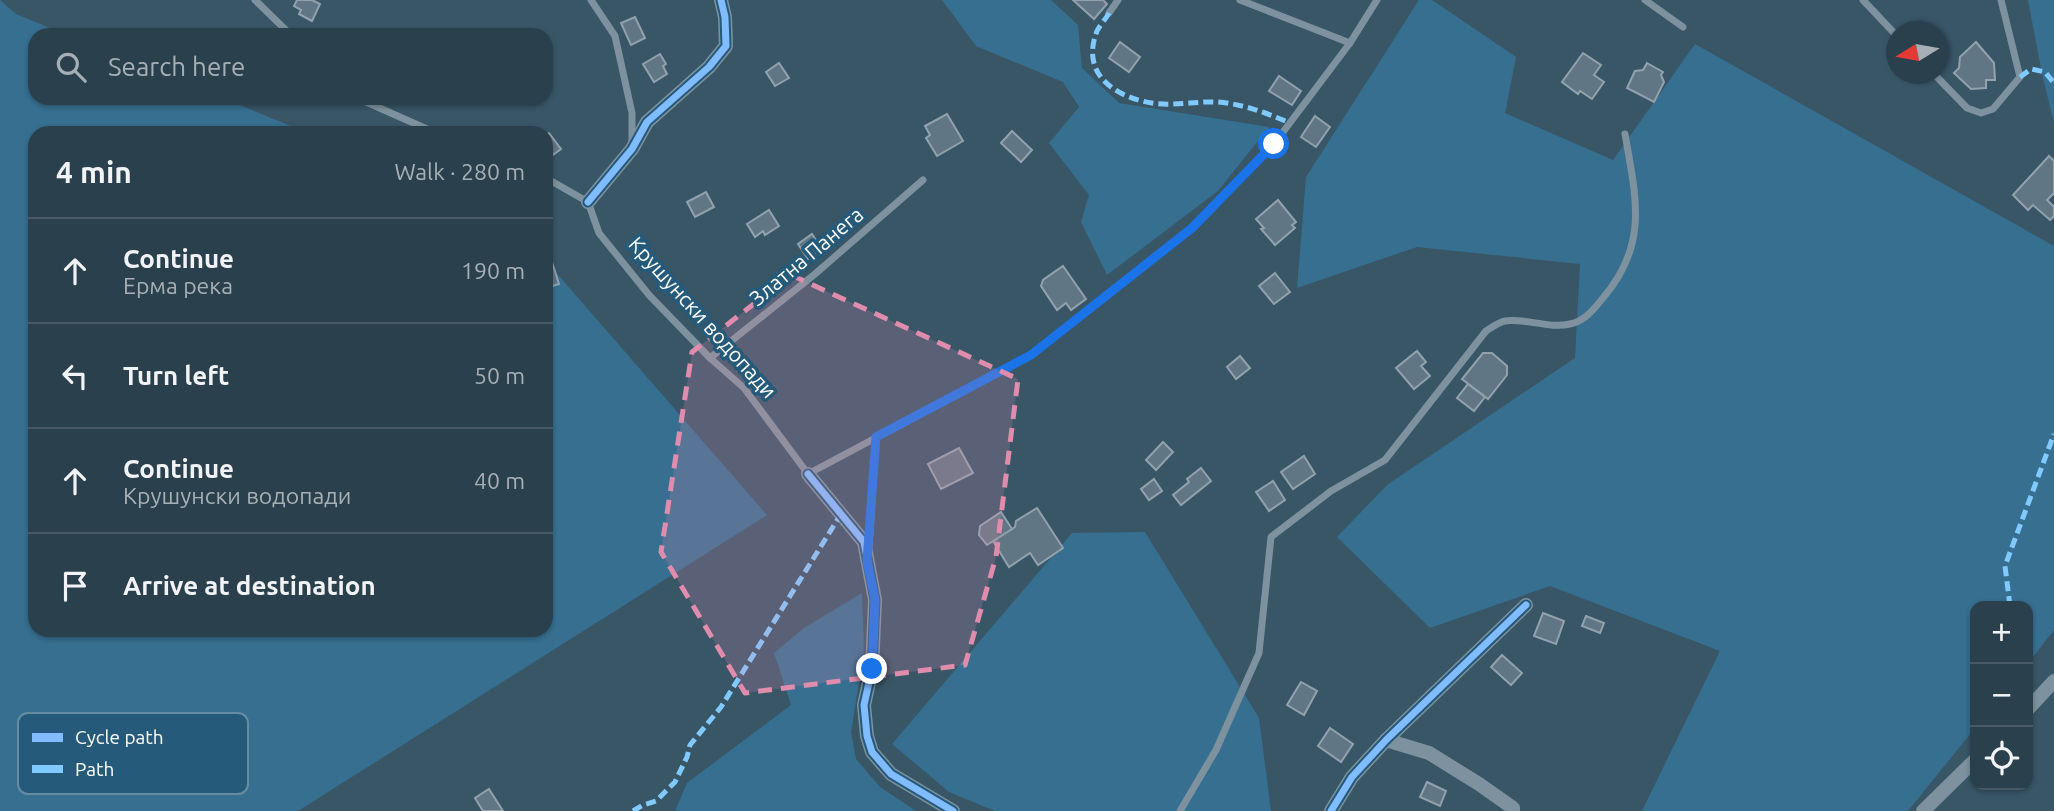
<!DOCTYPE html>
<html lang="en">
<head>
<meta charset="utf-8">
<style>
  :root { --surface:#2b404d; --page:#334754; --text:#f1f3f6; --muted:#a6afb6; --line:#475965 }
  body { margin:0; font-family:Ubuntu,sans-serif; background:var(--page); color:var(--text) }
  .controls { position:absolute; right:21px; bottom:21px; display:grid; overflow:hidden; border-radius:14px; box-shadow:0 2px 5px #0004 }
  .controls button { width:63px; height:63px; display:grid; place-items:center; padding:0; border:0; border-bottom:2px solid var(--line); background:var(--surface); color:var(--text); font:35px sans-serif }
  .compass { position:absolute; left:1886px; top:21px; width:63px; height:63px; border-radius:50%; background:var(--surface); box-shadow:0 2px 5px #0004; rotate:259deg }
  .stop { position:absolute; width:21px; height:21px; margin:-16px; border:5px solid #1a73e8; border-radius:50%; background:#fff }
  .stop.end { background:#1a73e8; border-color:#fff; box-shadow:0 2px 7px #0008 }
  .list { margin:0; padding:0; list-style:none }
  h2 { display:flex; justify-content:space-between; align-items:center; height:91px; margin:0; padding:0 28px; font-size:30px }
  h2 small { font-size:23px; font-weight:400; color:var(--muted) }
  .list li { display:grid; grid-template-columns:46px 1fr auto; gap:21px; align-items:center; box-sizing:border-box; height:105px; padding:0 28px; border-top:2px solid var(--line) }
  .list b { display:block; font-size:26px; white-space:nowrap }
  .list p { margin:0; font-size:23px; white-space:nowrap; color:var(--muted) }
  .list em { font-size:23px; font-style:normal; color:var(--muted) }
  .icon { flex:none; width:38px; height:38px; fill:none; stroke:currentColor; stroke-width:2; stroke-linecap:round; stroke-linejoin:round }
  .map { position:relative; flex:none; width:2054px; height:811px; overflow:hidden }
  .search { position:absolute; background:var(--surface); box-shadow:0 2px 5px #0004; left:28px; top:28px; width:525px; height:77px; display:flex; align-items:center; gap:18px; box-sizing:border-box; padding:0 24px; border-radius:21px; color:var(--muted); font-size:26px }
  .panel { position:absolute; background:var(--surface); box-shadow:0 2px 5px #0004; left:28px; top:126px; width:525px; height:511px; border-radius:21px }
  .map>svg:first-child { display:block }
  .green { fill:#366f90 }
  .building { fill:#617684; stroke:#91a2ad; stroke-width:2 }
  .lines { fill:none; stroke-linecap:round; stroke-linejoin:round }
  .service { stroke:#7d929e; stroke-width:7 }
  .minor { stroke:#7d929e; stroke-width:14 }
  .quiet { stroke:#80caff; stroke-width:5; stroke-dasharray:10 5; stroke-linecap:butt }
  .cycleway-casing { stroke:#265a7a; stroke-width:11 }
  .cycleway { stroke:#80bcff; stroke-width:7 }
  .route { stroke:#1a73e8; stroke-width:9 }
  .marked { fill:#e08cad; fill-opacity:0.2; stroke:#e08cad; stroke-width:5; stroke-dasharray:14 9; stroke-linejoin:round }
  .labels { text-anchor:middle; dominant-baseline:central; stroke-width:7; stroke-linejoin:round; paint-order:stroke }
  .street-label { font-size:21px; fill:#fff; stroke:#265a7a }
  .key { fill:#265a7a; stroke:#678ca2; stroke-width:2 }
  .key-label { font-size:19px; fill:#fff }
</style>
</head>
<body>
<div class="map">
<svg width="2054" height="811" viewBox="0 0 2054 811">
  <rect width="100%" height="100%" fill="#395667"/>
  <g class="green">
    <path d="M0,0L16,14L67,35H35V98H222L308,133H35V630H546V261L767,515L298,811H0Z"/>
    <path d="M942,0H1051L1078,25L1082,68L1119,103L1269,127L1218,191L1107,275L1081,222L1089,195L1049,143L1079,107L1063,82L976,46Z"/>
    <path d="M1419,0H1432L1516,57L1505,113L1613,160L1695,44L2054,246V630L2028,663V606H1975V728L1908,811H1642L1720,651L1550,586L1430,628L1337,537L1387,485L1575,358L1580,264L1417,247L1297,288L1306,177Z"/>
    <path d="M2028,0H2054V123L2042,74Z"/>
    <path d="M1145,532L1259,718L1271,811H995L949,792L892,744L1072,533Z"/>
    <path d="M862,593L864,652L851,732L856,759L880,787L916,811H675L687,783L791,705L774,653L804,628Z"/>
  </g>
  <g class="building">
    <path d="M297,0H312L320,4L312,21L299,14L301,10L294,6Z"/>
    <path d="M1073,0H1103L1107,4L1094,19Z"/>
    <path d="M635,17L645,38L631,45L621,23Z"/>
    <path d="M1120,42L1140,57L1129,72L1109,58Z"/>
    <path d="M1976,42L1994,63L1995,80H1986V88L1971,89L1954,73L1959,68L1960,57Z"/>
    <path d="M1583,53L1601,65L1594,75L1604,82L1592,99L1580,91L1578,94L1562,82Z"/>
    <path d="M660,54L666,64L663,66L667,74L654,82L643,64Z"/>
    <path d="M779,63L789,78L775,86L766,72Z"/>
    <path d="M1647,63L1663,72L1661,75L1664,82L1654,102L1627,88L1635,71L1643,70Z"/>
    <path d="M1279,76L1301,91L1292,105L1269,91Z"/>
    <path d="M947,114L963,141L937,156L926,138L930,135L925,126Z"/>
    <path d="M1315,116L1330,127L1316,147L1301,137Z"/>
    <path d="M1012,131L1032,150L1021,162L1001,143Z"/>
    <path d="M549,133L561,149L546,160V136Z"/>
    <path d="M2049,156L2054,161V193L2047,200L2054,207V216L2050,220L2033,205L2028,210L2013,195Z"/>
    <path d="M706,192L714,207L695,217L687,202Z"/>
    <path d="M1278,200L1296,222L1292,225L1295,228L1275,245L1261,229L1264,228L1256,219Z"/>
    <path d="M769,210L779,226L765,235L763,231L755,237L747,224Z"/>
    <path d="M812,234L822,249L808,259L798,244Z"/>
    <path d="M551,259L559,284L546,288V261Z"/>
    <path d="M1063,266L1086,299L1071,310L1066,303L1057,310L1041,286L1043,280Z"/>
    <path d="M1275,273L1290,292L1274,304L1259,286Z"/>
    <path d="M1417,351L1426,362L1421,366L1430,376L1414,389L1396,368Z"/>
    <path d="M1483,353H1492L1507,366V375L1488,399L1462,379Z"/>
    <path d="M1240,356L1250,368L1236,379L1227,367Z"/>
    <path d="M1468,384L1485,397L1474,411L1457,398Z"/>
    <path d="M1163,442L1173,452L1156,470L1146,460Z"/>
    <path d="M959,448L973,473L941,489L928,464Z"/>
    <path d="M1304,456L1315,474L1293,489L1281,472Z"/>
    <path d="M1201,468L1211,481L1181,505L1173,495L1189,482L1187,479Z"/>
    <path d="M1154,479L1162,491L1149,500L1141,489Z"/>
    <path d="M1273,481L1285,500L1269,511L1256,492Z"/>
    <path d="M1037,508L1063,548L1038,565L1030,553L1009,567L993,541L1015,527L1016,521Z"/>
    <path d="M1001,512L1012,529L987,545L979,535L980,526Z"/>
    <path d="M1543,613L1564,621L1556,644L1534,636Z"/>
    <path d="M1586,616L1604,623L1600,633L1582,626Z"/>
    <path d="M1502,655L1522,673L1511,685L1491,667Z"/>
    <path d="M1301,682L1317,691L1304,715L1287,705Z"/>
    <path d="M1330,728L1353,744L1341,762L1318,746Z"/>
    <path d="M1427,782L1446,791L1440,806L1420,797Z"/>
    <path d="M489,789L503,811H483L475,798Z"/>
  </g>
  <g class="lines">
    <g class="service">
      <path d="M255,0L291,35"/>
      <path d="M591,0L615,36L632,113V145"/>
      <path d="M1240,0L1350,43"/>
      <path d="M1645,0L1683,27"/>
      <path d="M1863,0L1896,35"/>
      <path d="M1109,13L1118,0"/>
      <path d="M1934,74L1967,108L1981,113L1993,109L2020,77L2001,0"/>
      <path d="M357,98L436,133"/>
      <path d="M546,178L588,202L599,233L649,295L710,358L744,388L808,474L1031,355L1192,228L1274,144L1350,43L1377,0"/>
      <path d="M710,358L815,274L923,180"/>
      <path d="M869,547L876,437"/>
      <path d="M1180,811L1216,750L1259,653L1271,537L1331,491L1385,460L1486,331C1492,327 1499,322 1505,321C1526,318 1549,329 1570,324C1585,321 1594,309 1603,298C1649,244 1636,198 1625,134"/>
    </g>
    <g class="minor">
      <path d="M588,202L632,149L647,122L709,67L726,46L725,17L721,0"/>
      <path d="M808,474L864,542L875,600L872,669L864,705L867,736L872,752L891,774L953,811"/>
      <path d="M2028,709L2054,681"/>
      <path d="M1386,740L1429,753L1479,784L1513,808V811"/>
      <path d="M1331,811L1352,777L1386,740L1526,605"/>
      <path d="M1923,811L1975,760"/>
    </g>
    <g class="quiet">
      <path d="M1109,13C1106,19 1100,25 1097,31C1082,69 1107,92 1142,101C1167,108 1192,101 1217,102C1244,104 1266,113 1290,123"/>
      <path d="M2020,77L2031,69L2045,72L2054,83"/>
      <path d="M2010,606L2005,566L2054,434"/>
      <path d="M633,811L643,805L656,801L675,782L687,757L690,745L721,707L841,514"/>
    </g>
    <g class="cycleway-casing">
      <g id="cycleway">
        <path d="M588,202L632,149L647,122L709,67L726,46L725,17L721,0"/>
        <path d="M808,474L864,542L875,600L872,669L864,705L867,736L872,752L891,774L953,811"/>
        <path d="M1331,811L1352,777L1386,740L1526,605"/>
      </g>
    </g>
    <use href="#cycleway" class="cycleway"/>
  </g>
  <g class="lines">
    <path class="route" d="M872,669L875,600L867,561L876,437L1031,355L1192,228L1274,144"/>
  </g>
  <path class="marked" d="M791,275L1018,379L996,557L965,665L745,693L661,552L692,352Z"/>
  <g class="labels">
    <g class="street-label">
      <text transform="translate(806 256) rotate(-40)">Златна Панега</text>
      <text transform="translate(703 317) rotate(48)">Крушунски водопади</text>
    </g>
  </g>
  <rect x="18" y="713" width="230" height="81" rx="10" class="key"/>
  <rect x="32" y="733" width="31" height="9" fill="#80bcff"/>
  <rect x="32" y="765" width="31" height="8" fill="#80caff"/>
  <g class="key-label">
    <text x="75" y="744">Cycle path</text>
    <text x="75" y="776">Path</text>
  </g>
</svg>
<div class="controls">
<button>+</button>
<button>−</button>
<button><svg class="icon" aria-label="locate" viewBox="0 0 24 24"><circle cx="12" cy="12" r="6"/><path d="M12 2v4M12 18v4M2 12h4M18 12h4"/></svg></button>
</div>
<svg class="compass" viewBox="-18 -18 36 36"><path d="M0-13l5 13h-10z" fill="#e53935"/><path d="M0 13l5-13h-10z" fill="#a6afb6"/></svg>
<div class="stop" style="left:1274px;top:144px"></div>
<div class="stop end" style="left:872px;top:669px"></div>
<div class="search"><svg class="icon" aria-label="search" viewBox="0 0 24 24"><circle cx="10" cy="10" r="6"/><path d="M15 15l6 6"/></svg>Search here</div>
<section class="panel">
<h2>4 min<small>Walk · 280 m</small></h2>
<ul class="list">
<li><svg class="icon" aria-label="ahead" viewBox="0 0 24 24"><path d="M12 20V5M6 11l6-6 6 6"/></svg><div><b>Continue</b><p>Ерма река</p></div><em>190 m</em></li>
<li><svg class="icon" aria-label="left" viewBox="0 0 24 24"><path d="M17 20v-9H6M10 6l-5 5 5 5"/></svg><div><b>Turn left</b></div><em>50 m</em></li>
<li><svg class="icon" aria-label="ahead" viewBox="0 0 24 24"><path d="M12 20V5M6 11l6-6 6 6"/></svg><div><b>Continue</b><p>Крушунски водопади</p></div><em>40 m</em></li>
<li><svg class="icon" aria-label="arrive" viewBox="0 0 24 24"><path d="M6 21V4h12l-3 4 3 4H6"/></svg><div><b>Arrive at destination</b></div></li>
</ul>
</section>
</div>
</body>
</html>
